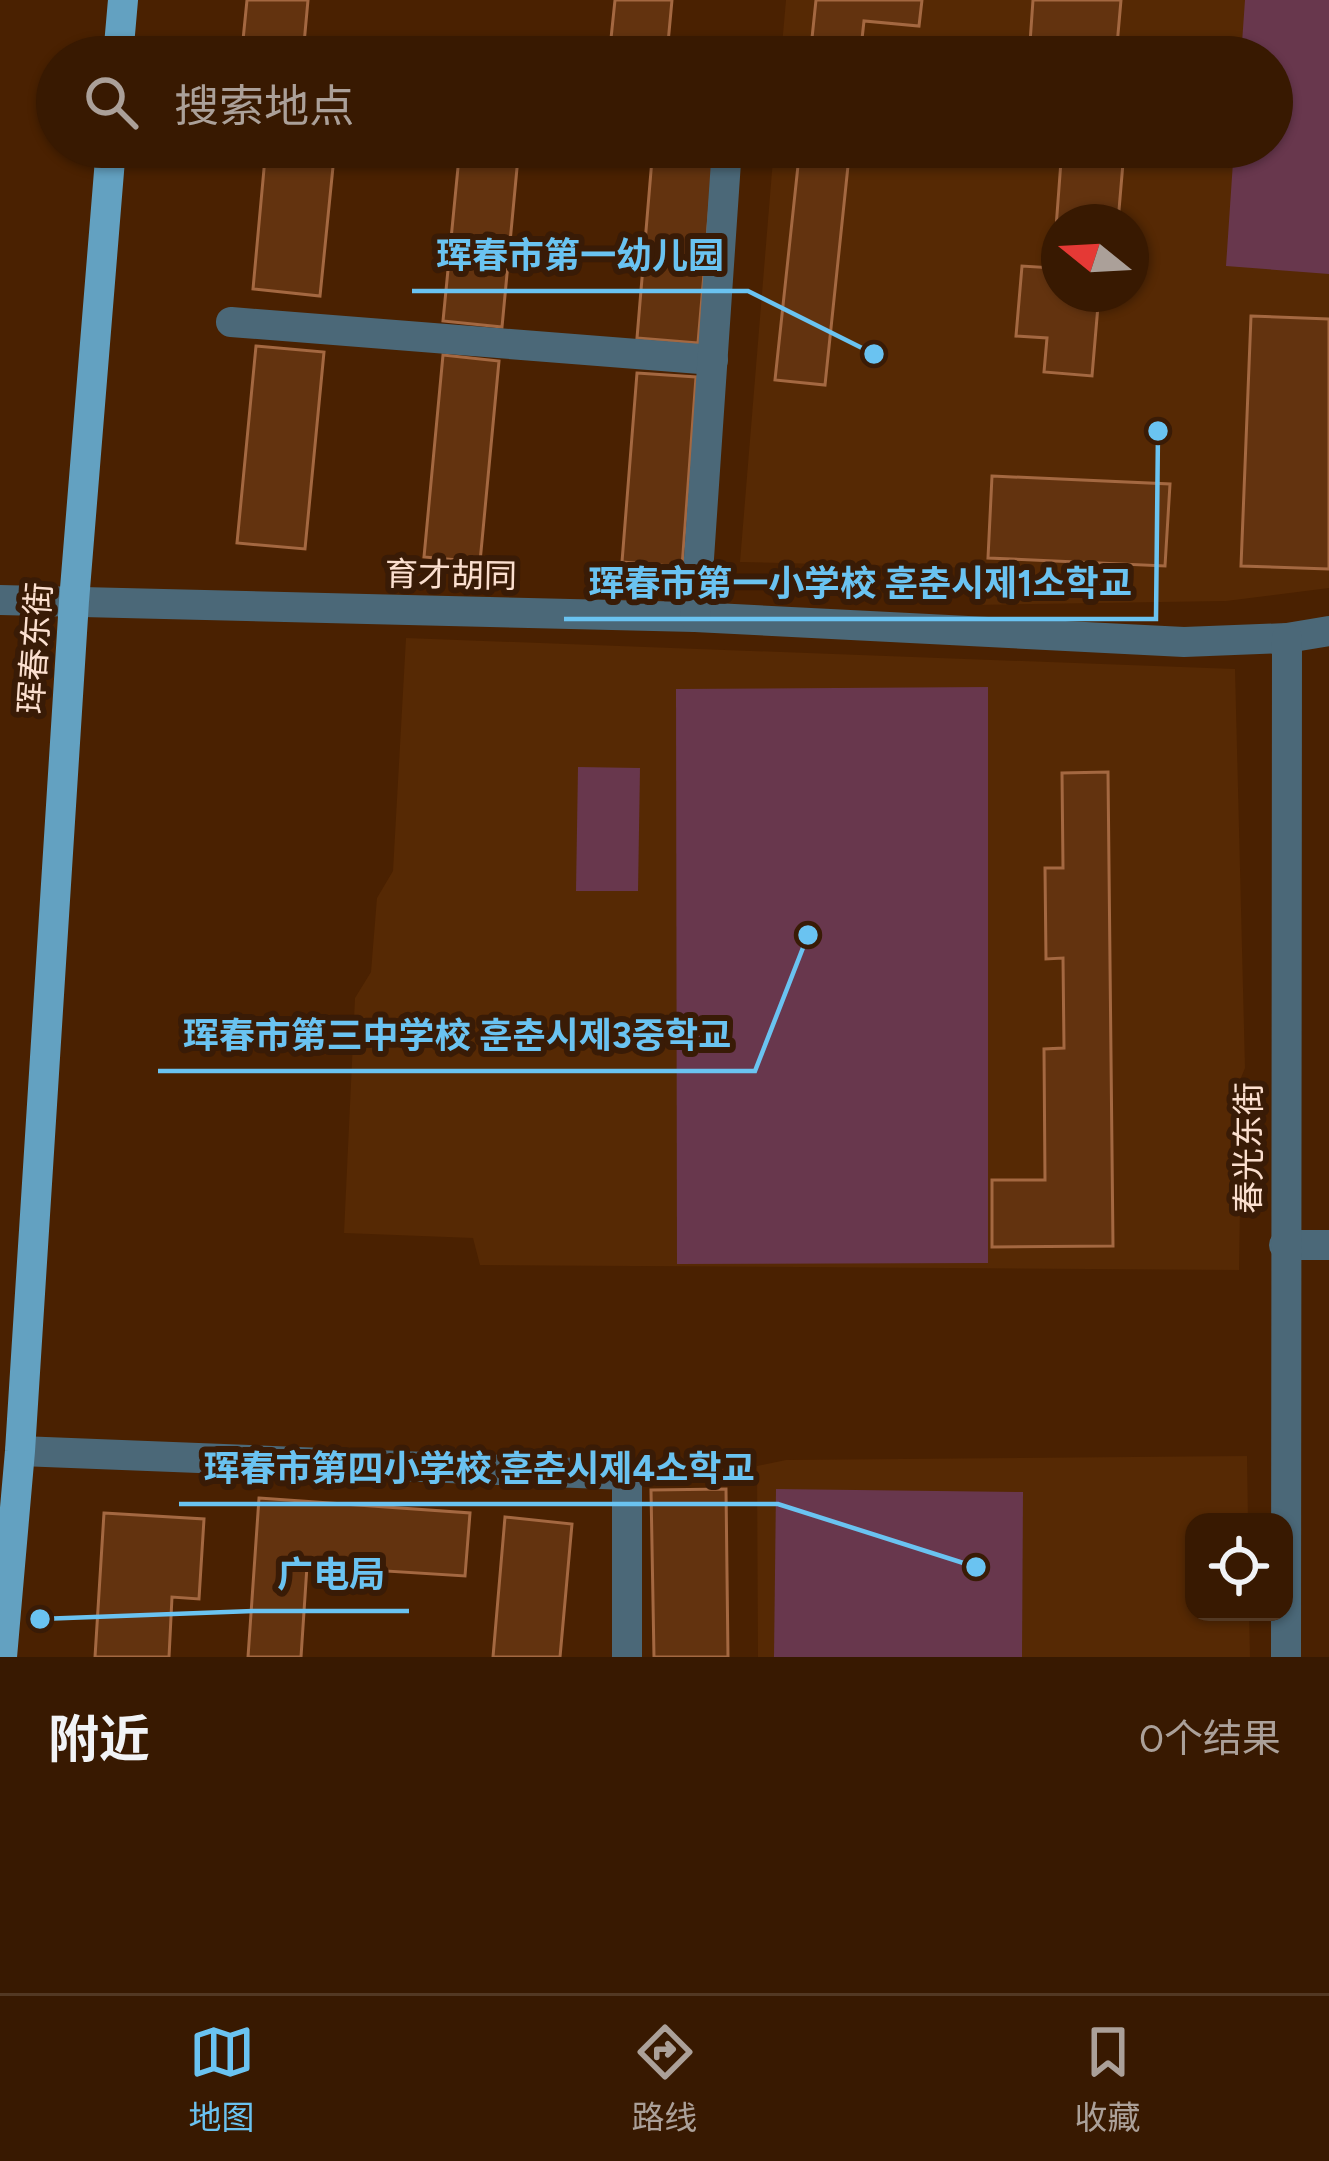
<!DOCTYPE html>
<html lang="zh">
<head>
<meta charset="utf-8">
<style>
  :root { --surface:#381901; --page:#432610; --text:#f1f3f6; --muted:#aba099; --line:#523823; --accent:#6ac3f1 }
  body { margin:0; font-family:Figtree,"Noto Sans SC","Noto Sans KR",sans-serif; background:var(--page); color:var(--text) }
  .controls { position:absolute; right:36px; bottom:36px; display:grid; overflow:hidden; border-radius:24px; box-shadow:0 3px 9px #0004 }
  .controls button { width:108px; height:108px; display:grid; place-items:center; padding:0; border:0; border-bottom:3px solid var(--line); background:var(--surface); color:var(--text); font:60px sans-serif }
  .compass { position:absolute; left:1041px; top:204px; width:108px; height:108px; border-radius:50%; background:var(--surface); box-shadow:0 3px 9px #0004; rotate:288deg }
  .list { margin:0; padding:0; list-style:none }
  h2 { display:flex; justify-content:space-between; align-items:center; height:156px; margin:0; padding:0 48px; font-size:51px }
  h2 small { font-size:39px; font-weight:400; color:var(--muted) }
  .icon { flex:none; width:66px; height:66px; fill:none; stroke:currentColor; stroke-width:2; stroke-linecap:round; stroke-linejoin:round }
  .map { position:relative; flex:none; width:1329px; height:1657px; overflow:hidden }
  .search { position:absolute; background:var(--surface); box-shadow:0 3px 9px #0004; left:36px; right:36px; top:36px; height:132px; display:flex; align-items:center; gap:30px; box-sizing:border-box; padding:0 42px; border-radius:66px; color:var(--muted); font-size:45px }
  .sheet { height:336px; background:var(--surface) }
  nav { display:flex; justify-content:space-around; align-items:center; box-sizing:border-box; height:168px; border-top:3px solid var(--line); background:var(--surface); font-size:33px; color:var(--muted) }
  nav a { display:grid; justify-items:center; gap:6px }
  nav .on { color:var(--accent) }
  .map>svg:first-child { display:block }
  .built { fill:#562904; fill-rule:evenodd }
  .green { fill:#68374d }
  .building { fill:#63330f; stroke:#a46841; stroke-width:3 }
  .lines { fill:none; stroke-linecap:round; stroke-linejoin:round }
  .minor { stroke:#4b6878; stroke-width:30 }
  .major { stroke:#63a1c1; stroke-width:30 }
  .labels { text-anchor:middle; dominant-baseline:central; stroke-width:12; stroke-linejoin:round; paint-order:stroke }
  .street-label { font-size:33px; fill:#fbdfcf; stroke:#391b06 }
  .leader { fill:none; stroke:#6ac3f1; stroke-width:4.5 }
  .callout-dot { fill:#6ac3f1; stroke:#391b06; stroke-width:4.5 }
  .callout-label { font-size:36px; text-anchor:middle; font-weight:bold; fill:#6ac3f1; stroke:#391b06; stroke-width:12; stroke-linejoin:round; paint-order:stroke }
</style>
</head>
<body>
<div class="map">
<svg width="1329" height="1657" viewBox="0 0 1329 1657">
  <rect width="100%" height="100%" fill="#4a2101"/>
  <g class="built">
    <path d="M786,0H1329V588L1226,601L974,605L976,568L740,562L774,147H1272V57H781ZM1059,222H1131V294H1059Z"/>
    <path d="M406,638L1235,669L1245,1068L1236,1090L1235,1134L1241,1141L1239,1270L480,1265L473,1238L344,1233L355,998L371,972L377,898L393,871Z"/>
    <path d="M1247,1456L1248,1522H1194V1612H1249L1250,1657H758L757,1466L786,1460Z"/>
  </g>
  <g class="green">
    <path d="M1245,0H1329V274L1226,266L1234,147H1272V57H1241Z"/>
    <path d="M988,687V1263L677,1264L676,689Z"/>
    <path d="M578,767L640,768L638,891H576Z"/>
    <path d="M776,1489L1023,1492L1022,1657H774Z"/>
  </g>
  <g class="building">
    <path d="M247,0H308L303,55L242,50Z"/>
    <path d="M615,0H672L667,54L610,48Z"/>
    <path d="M816,0H922L919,26L864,21L860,57H810Z"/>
    <path d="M1033,0H1121L1116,57H1029Z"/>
    <path d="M266,147H335L320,296L253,289Z"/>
    <path d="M460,147H519L502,327L443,321Z"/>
    <path d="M653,147H715L698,343L637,338Z"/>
    <path d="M800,147H850L825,385L775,380Z"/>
    <path d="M1021,147H1109L1108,162L1123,163L1118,222H1059V294H1099L1092,376L1044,372L1047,338L1016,336L1022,266L1053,268L1061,161L1021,158Z"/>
    <path d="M1251,316L1329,319V569L1241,566Z"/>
    <path d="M256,346L324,352L305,549L237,543Z"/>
    <path d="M443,355L499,361L480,562L424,557Z"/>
    <path d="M637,373L696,377L682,567L622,562Z"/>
    <path d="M992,476L1170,484L1165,566L988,558Z"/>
    <path d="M1108,772L1113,1246L992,1247V1180H1045L1044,1049L1064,1048L1063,958L1046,959L1045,868H1063L1062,773Z"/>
    <path d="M726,1489L728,1657H654L651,1490Z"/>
    <path d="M259,1498L470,1513L465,1576L307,1566L301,1657H248Z"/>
    <path d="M104,1513L204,1519L199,1599L172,1597L169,1657H95Z"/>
    <path d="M505,1517L572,1524L560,1657H493Z"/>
  </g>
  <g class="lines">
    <g class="minor">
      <path d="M231,322L713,360"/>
      <path d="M0,600L695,617L1184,642L1287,638L1329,631"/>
      <path d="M695,617L727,147"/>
      <path d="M1284,1245H1329"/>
      <path d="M20,1451L627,1475V1657"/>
      <path d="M1286,1657L1287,638"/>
    </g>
    <g class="major">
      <path d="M118,57L123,0"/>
      <path d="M2,1657L20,1451L74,601L111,147"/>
    </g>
  </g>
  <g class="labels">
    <g class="street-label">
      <text transform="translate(451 575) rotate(1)">育才胡同</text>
      <text transform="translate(35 648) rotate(-86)">珲春东街</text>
      <text transform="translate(1248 1148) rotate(-90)">春光东街</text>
    </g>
  </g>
  <path class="leader" d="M874 354L748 291H412M1158 431L1156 619H564M808 935L755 1071H158M976 1567L778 1504H179M40 1619L253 1611H409"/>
  <g class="callout-dot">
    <circle cx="874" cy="354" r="12"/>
    <circle cx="1158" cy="431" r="12"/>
    <circle cx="808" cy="935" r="12"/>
    <circle cx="976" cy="1567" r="12"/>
    <circle cx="40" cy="1619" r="12"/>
  </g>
  <g class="callout-label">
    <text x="580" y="268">珲春市第一幼儿园</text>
    <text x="860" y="596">珲春市第一小学校 훈춘시제1소학교</text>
    <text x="457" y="1048">珲春市第三中学校 훈춘시제3중학교</text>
    <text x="479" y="1481">珲春市第四小学校 훈춘시제4소학교</text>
    <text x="331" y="1587">广电局</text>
  </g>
</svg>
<div class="controls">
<button><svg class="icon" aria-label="locate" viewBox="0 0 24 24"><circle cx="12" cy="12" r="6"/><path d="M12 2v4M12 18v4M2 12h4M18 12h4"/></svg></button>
</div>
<svg class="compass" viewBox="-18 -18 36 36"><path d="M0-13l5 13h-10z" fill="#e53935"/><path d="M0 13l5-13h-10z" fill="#aba099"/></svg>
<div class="search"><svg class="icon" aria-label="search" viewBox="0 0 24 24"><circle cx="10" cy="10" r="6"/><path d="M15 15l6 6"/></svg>搜索地点</div>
</div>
<section class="sheet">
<h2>附近<small>0个结果</small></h2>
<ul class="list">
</ul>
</section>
<nav>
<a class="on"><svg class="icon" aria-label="map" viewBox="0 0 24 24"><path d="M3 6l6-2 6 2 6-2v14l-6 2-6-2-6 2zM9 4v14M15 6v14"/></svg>地图</a>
<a><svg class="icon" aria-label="directions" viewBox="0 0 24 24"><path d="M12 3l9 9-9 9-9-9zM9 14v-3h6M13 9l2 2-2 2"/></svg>路线</a>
<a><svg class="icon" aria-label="saved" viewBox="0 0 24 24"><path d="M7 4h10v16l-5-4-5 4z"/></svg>收藏</a>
</nav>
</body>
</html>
